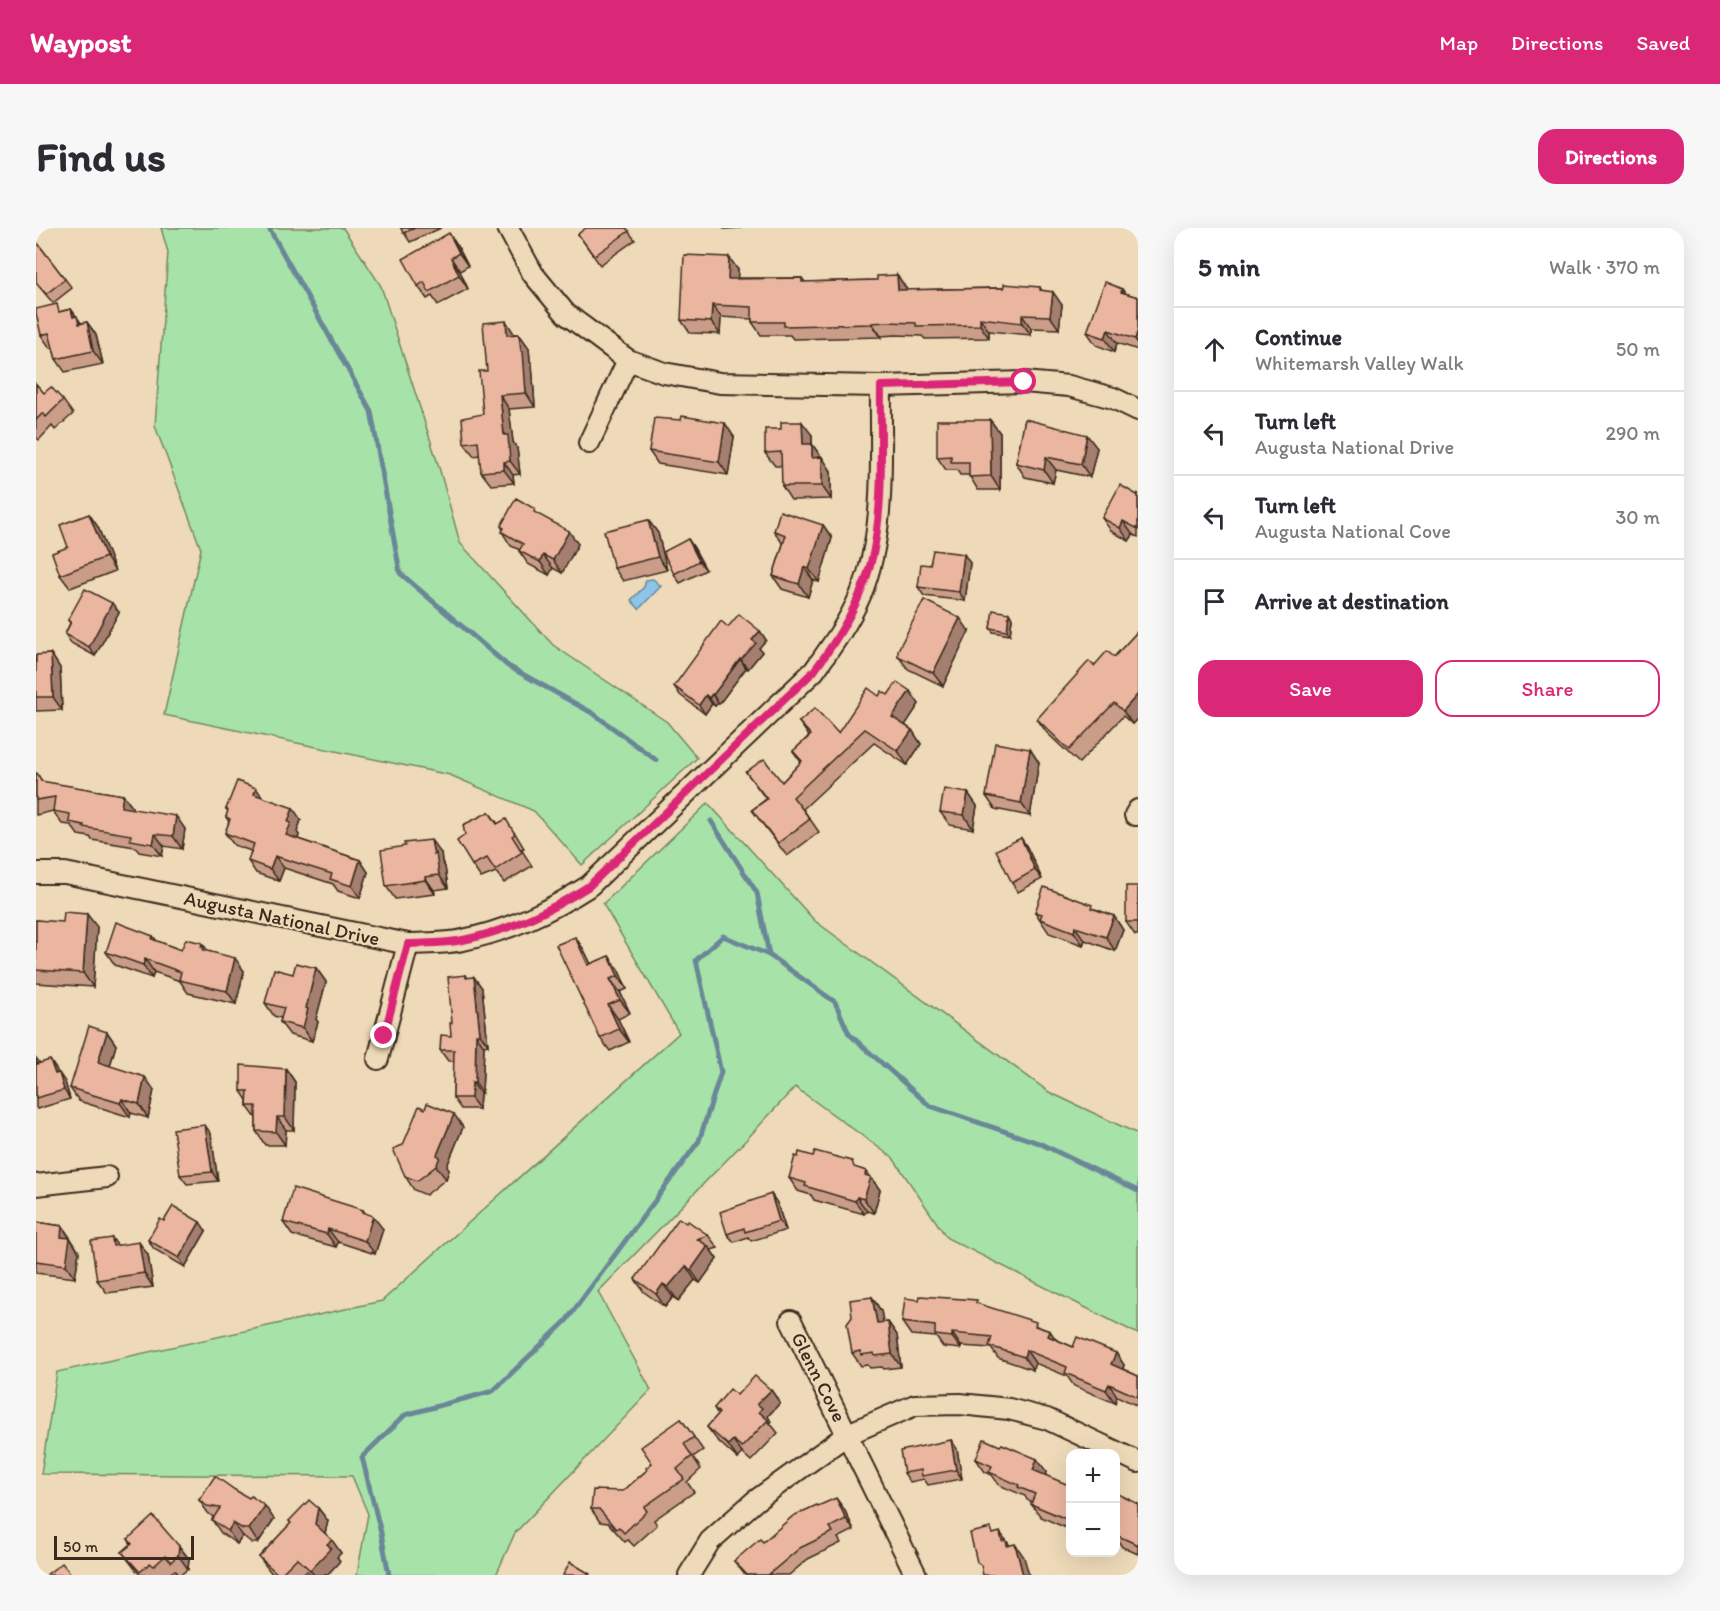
<!DOCTYPE html>
<html lang="en">
<head>
<meta charset="utf-8">
<style>
  :root { --surface:#fff; --page:#f7f7f7; --text:#2b2b33; --muted:#7c7c81; --line:#e1e1e2; --accent:#db2777 }
  body { margin:0; font-family:Itim,sans-serif; background:var(--page); color:var(--text) }
  .controls { position:absolute; right:18px; bottom:18px; display:grid; overflow:hidden; border-radius:12px; box-shadow:0 6px 24px #0002 }
  .controls button { width:54px; height:54px; display:grid; place-items:center; padding:0; border:0; border-bottom:2px solid var(--line); background:var(--surface); color:var(--text); font:30px sans-serif }
  .scale { position:absolute; left:18px; bottom:15px; width:140px; box-sizing:border-box; padding-left:6px; border:3px solid #3b2a1e; border-top:0; font-size:16px; line-height:21px; white-space:nowrap; color:#3b2a1e; -webkit-text-stroke:4px #eedab8; paint-order:stroke }
  .stop { position:absolute; width:18px; height:18px; margin:-14px; border:4px solid #db2777; border-radius:50%; background:#fff }
  .stop.end { background:#db2777; border-color:#fff; box-shadow:0 2px 6px #0008 }
  .list { margin:0; padding:0; list-style:none }
  h2 { display:flex; justify-content:space-between; align-items:center; height:78px; margin:0; padding:0 24px; font-size:26px }
  h2 small { font-size:20px; font-weight:400; color:var(--muted) }
  .list li { display:grid; grid-template-columns:39px 1fr auto; gap:18px; align-items:center; box-sizing:border-box; height:84px; padding:0 24px; border-top:2px solid var(--line) }
  .list b { display:block; font-size:22px; white-space:nowrap }
  .list p { margin:0; font-size:20px; white-space:nowrap; color:var(--muted) }
  .list em { font-size:20px; font-style:normal; color:var(--muted) }
  .actions { display:flex; gap:12px; padding:18px 24px }
  .actions a { flex:1; padding:14px 0; border:2px solid var(--accent); border-radius:18px; text-align:center; font-size:21px; color:var(--accent) }
  .actions .main { background:var(--accent); color:#fff }
  .icon { flex:none; width:33px; height:33px; fill:none; stroke:currentColor; stroke-width:2; stroke-linecap:round; stroke-linejoin:round }
  .map { position:relative; flex:none; width:1102px; height:1347px; overflow:hidden; border-radius:18px }
  header { display:flex; align-items:center; gap:36px; box-sizing:border-box; height:84px; padding:0 30px; background:var(--accent); color:#fff }
  header strong { font-size:28px }
  nav { display:flex; gap:33px; margin-inline-start:auto; font-size:21px }
  .intro { display:flex; align-items:center; justify-content:space-between; box-sizing:border-box; height:144px; padding:0 36px }
  h1 { margin:0; font-size:42px }
  .button { padding:15px 27px; border-radius:18px; background:var(--accent); color:#fff; font-size:21px; font-weight:700 }
  main { display:flex; gap:36px; padding:0 36px }
  aside { flex:1; background:var(--surface); border-radius:18px; box-shadow:0 6px 24px #0002 }
  .map>svg:first-child { display:block }
  .green { fill:#a7e3a9; stroke:#718664; stroke-width:1.5 }
  .water { fill:#8bc5ea; stroke:#6b8798; stroke-width:1.5 }
  .lines { fill:none; stroke-linecap:round; stroke-linejoin:round }
  .stream { stroke:#6b8798; stroke-width:5 }
  .minor-casing { stroke:#3b2a1e; stroke-width:24 }
  .minor { stroke:#eedab8; stroke-width:20 }
  .wall { fill:#ca9d89; stroke:#3b2a1e; stroke-width:1.5 }
  .shaded-wall { fill:#a47f6f; stroke:#3b2a1e; stroke-width:1.5 }
  .building { fill:#ebb69f; stroke:#3b2a1e; stroke-width:1.5 }
  .route { stroke:#db2777; stroke-width:8 }
  .labels { text-anchor:middle; dominant-baseline:central; stroke-width:4.5; stroke-linejoin:round; paint-order:stroke }
  .street-label { font-size:20px; fill:#3b2a1e; stroke:#eedab8 }
</style>
</head>
<body>
<header>
<strong>Waypost</strong>
<nav><a>Map</a><a>Directions</a><a>Saved</a></nav>
</header>
<div class="intro"><h1>Find us</h1><a class="button">Directions</a></div>
<main>
<div class="map">
<svg width="1102" height="1347" viewBox="0 0 1102 1347">
  <rect width="100%" height="100%" fill="#eedab8"/>
  <filter id="ink" filterUnits="userSpaceOnUse"><feTurbulence type="fractalNoise" baseFrequency=".0167" numOctaves="2"/><feDisplacementMap in="SourceGraphic" scale="12" xChannelSelector="R" yChannelSelector="G"/><feConvolveMatrix kernelMatrix="1 2 1 2 8 2 1 2 1" color-interpolation-filters="sRGB"/></filter>
  <g filter="url(#ink)">
    <g class="green">
      <path d="M125,0H307L345,58L403,239L424,315L517,417L631,494L661,530L546,637L498,583L414,547L128,487L165,321L119,198L132,24Z"/>
      <path d="M672,575L779,693L1013,864L1102,906V1106L911,1010L857,930L759,859L711,911L562,1064L615,1162L479,1305L460,1347H321L332,1286L316,1248L5,1246L21,1144L346,1073L643,805L567,676Z"/>
    </g>
    <path class="water" d="M617,351L625,358L603,381L595,372L608,359L610,352Z"/>
    <g class="lines">
      <g class="stream">
        <path d="M233,0L335,183L364,345L472,438L558,486L620,532"/>
        <path d="M675,593L721,665L733,727L799,774L813,806L894,878L1003,915L1102,963"/>
        <path d="M353,1347L345,1305L326,1229L369,1187L457,1163L530,1093L663,913L685,844L660,732L687,708L733,727"/>
      </g>
      <g class="minor-casing">
        <g id="minor">
          <path d="M472,0L497,46L530,86L592,132L628,145L684,155L845,158L988,154L1033,158L1077,170L1102,182"/>
          <path d="M553,215L592,132"/>
          <path d="M1099,587L1102,582"/>
          <path d="M0,645H29L372,716C389,715 409,716 427,712C474,702 512,684 553,658L778,443C795,419 812,396 824,368C851,305 844,225 845,158"/>
          <path d="M342,831L372,716"/>
          <path d="M0,957L71,949"/>
          <path d="M755,1093L880,1347"/>
          <path d="M653,1347L674,1313L719,1273L812,1206L879,1177L924,1176L973,1181L1011,1191L1102,1234"/>
        </g>
      </g>
      <use href="#minor" class="minor"/>
    </g>
    <g class="wall">
      <path d="M365,0H405L374,14Z"/>
      <path d="M590,0L599,12L564,37L542,6Z"/>
      <path d="M687,0H706L688,1Z"/>
      <path d="M0,13L36,60L17,75L0,55Z"/>
      <path d="M422,19L432,38L424,43L432,61L402,77L396,68L391,71L382,58Z"/>
      <path d="M702,42L701,50H766L769,54L841,52L861,47L870,60V62L1004,59L1006,63L1026,77L1023,101L995,100V107L953,103V110L889,111L886,108L860,107L845,108V109L757,111L754,107H725L716,94V91L685,89L684,106L654,105L645,92Z"/>
      <path d="M1086,61L1089,65L1102,69V122L1081,115L1078,124L1060,117L1051,104Z"/>
      <path d="M35,81L45,95L51,94L60,107L67,136L29,144L20,131L17,120H14L5,107L26,83Z"/>
      <path d="M479,106H483L493,120L494,133L496,136L499,179L473,181L477,214L481,220L484,246L477,247L478,255L455,257L445,244L444,227L438,228L428,215L447,186L451,143Z"/>
      <path d="M0,156L8,165L27,172L37,186L19,202L16,198L3,212L0,209Z"/>
      <path d="M989,191L1061,220L1054,249L1020,242L1017,255L989,249L980,235Z"/>
      <path d="M954,192L964,205V262H942L933,247H924L921,242H910L901,229Z"/>
      <path d="M776,207V216L795,243V271L755,272L746,258V238H739L729,225Z"/>
      <path d="M698,209L692,247L622,236L613,223Z"/>
      <path d="M1102,265V309L1097,307L1093,313L1075,303L1066,290L1101,267Z"/>
      <path d="M53,286L62,299L79,343L34,360L24,347L32,319Z"/>
      <path d="M504,288L542,316L526,345L517,340L513,347L492,336L483,323L484,322L475,318L466,304L467,302L465,298Z"/>
      <path d="M612,292L622,305L631,342L587,353L578,340Z"/>
      <path d="M787,297L796,310L783,354L777,352L772,369L746,361L737,348L747,316L738,303Z"/>
      <path d="M652,311L658,320L670,342L644,355L638,346Z"/>
      <path d="M934,335L929,373L888,368L882,359L894,337Z"/>
      <path d="M83,384L59,428L35,415L29,406L34,395L32,392Z"/>
      <path d="M976,390L974,407L957,404L954,400Z"/>
      <path d="M692,399L724,403L730,412L723,420L726,424L712,441L710,440L683,476L682,475L679,478L676,476L669,486L644,467L638,458Z"/>
      <path d="M933,403L907,458L872,441L862,428Z"/>
      <path d="M1102,403V490L1096,496L1087,488L1043,535L1011,505L1001,491L1078,429Z"/>
      <path d="M15,426L24,440L26,482L0,483V427Z"/>
      <path d="M852,467L883,476L869,497L876,502L885,516L871,537L838,515L767,581L783,604L751,628L716,582L730,571L710,544L746,554L765,534L757,523L773,508L763,494L802,505L843,468Z"/>
      <path d="M994,521L1003,535L994,588L959,581L950,568Z"/>
      <path d="M0,545L7,554L87,567L96,579L95,581L149,601L146,621L128,618L126,628L103,624L99,619L56,612L54,609L42,607L35,597L26,596L17,583L0,587Z"/>
      <path d="M932,565L941,578L937,601L914,597L904,584Z"/>
      <path d="M227,569L265,592L261,604L263,607L262,611L324,632L332,644L324,670L302,663L297,656L248,640L243,653L220,645L212,633L215,623L198,617L189,605L193,594L190,589L192,583L190,581Z"/>
      <path d="M453,584L462,596L479,605L488,620L485,621L496,638L468,655L460,644L445,650L436,637L429,607Z"/>
      <path d="M985,610L991,619L1006,651L982,664L976,655Z"/>
      <path d="M405,625L406,634L409,639L412,660L398,662L399,666L359,671L350,658Z"/>
      <path d="M1102,658V707H1099L1090,694Z"/>
      <path d="M1059,681L1078,688L1087,702L1079,723L1049,712L1047,717L1013,705L999,684Z"/>
      <path d="M0,692L61,699L57,759L0,755Z"/>
      <path d="M117,708L121,713L145,722L173,723L208,743L200,776L152,765L144,753L118,744L116,750L79,737L70,724Z"/>
      <path d="M539,709L548,722L555,736L573,728L582,741L591,761L584,764L594,785L582,791L593,814L574,823L564,810Z"/>
      <path d="M280,740L290,754L280,791L282,794L276,813L254,807L244,794L245,790L238,788L229,775L257,746Z"/>
      <path d="M430,747L432,750L438,749L446,760L452,817L448,818L446,865H444L443,881H425L417,870L418,833H412L404,822L415,808L416,795Z"/>
      <path d="M71,804L80,817L74,838L118,862L112,890L95,885L94,889L43,873L34,860Z"/>
      <path d="M0,830L4,835L20,841L22,845L29,854L34,871L1,881L0,879Z"/>
      <path d="M250,841L259,854L258,902H250L249,917H229L220,903V890L211,878V872L205,863Z"/>
      <path d="M427,899L411,938L413,942L410,951L390,967L378,962L369,948Z"/>
      <path d="M175,906L182,953L151,956L144,947Z"/>
      <path d="M820,940L830,943L844,962L838,985L831,983L828,986L778,972L775,967L762,963L753,950Z"/>
      <path d="M735,966L741,975L750,1002L715,1013L712,1009L698,1014L691,1006Z"/>
      <path d="M330,986L347,1001L339,1026L302,1014L300,1019L256,1007L247,994Z"/>
      <path d="M128,993L170,1003L149,1039L118,1021L112,1012Z"/>
      <path d="M0,994L26,998L35,1011L43,1024L39,1050L0,1045Z"/>
      <path d="M650,995L672,1007L682,1020L675,1022L681,1031L664,1055L659,1052L642,1073L637,1069L629,1079L608,1064L599,1051Z"/>
      <path d="M76,1010L81,1017L112,1027L117,1059L71,1065L61,1052Z"/>
      <path d="M836,1069L845,1083L847,1094H852L861,1107L865,1139L848,1141L846,1139L834,1140L832,1137L825,1138L816,1125Z"/>
      <path d="M883,1072L943,1076L1014,1103L1019,1111L1037,1119L1080,1125L1088,1137L1087,1141L1102,1148V1178L1081,1168L1079,1175L1038,1158L1031,1148L999,1135L997,1142L962,1130L955,1120L925,1118V1121L907,1119L900,1109L875,1107L866,1094Z"/>
      <path d="M735,1162L744,1175L732,1188L735,1194L734,1195L742,1205L715,1233L706,1225L702,1231L681,1212L671,1199L682,1187L678,1180L701,1167Z"/>
      <path d="M645,1191L667,1222L657,1229L665,1241L651,1254L658,1264L618,1292L621,1297L598,1318L592,1312L589,1314L572,1295L564,1294L555,1281L587,1263L611,1242Z"/>
      <path d="M915,1212L921,1221L926,1251L892,1257L888,1251L874,1254L868,1245Z"/>
      <path d="M940,1231L1011,1244L1009,1248L1035,1258V1302L1005,1289L995,1276L996,1274L991,1272L989,1268L963,1257L956,1247L949,1244Z"/>
      <path d="M1080,1265L1102,1276V1326L1086,1319L1083,1314L1080,1313Z"/>
      <path d="M163,1272L238,1291L222,1315H216L207,1308L201,1316L185,1305L176,1292L177,1289L172,1285Z"/>
      <path d="M782,1278L808,1281L818,1302L802,1310L805,1315L772,1331L753,1347H709L698,1333Z"/>
      <path d="M282,1280L292,1293L289,1305L305,1325L301,1329L304,1333L291,1347H275L271,1343L267,1347H237L233,1342L223,1329L255,1295L253,1293Z"/>
      <path d="M92,1311L143,1318L153,1331L152,1341L144,1347H143L139,1342L132,1347H104L96,1337L86,1324L95,1316Z"/>
    </g>
    <g class="shaded-wall">
      <path d="M413,5L422,19L432,38L423,25Z"/>
      <path d="M693,29L702,42L701,63L692,51Z"/>
      <path d="M415,30L424,43L432,61L423,47Z"/>
      <path d="M861,47L870,60L871,75L862,62Z"/>
      <path d="M1017,64L1026,77L1023,101L1014,88Z"/>
      <path d="M676,77L685,89L684,106L675,94Z"/>
      <path d="M35,81L50,102L52,109L37,89Z"/>
      <path d="M986,87L995,100V107L986,95Z"/>
      <path d="M944,90L953,103V110L944,97Z"/>
      <path d="M470,93L479,107H471Z"/>
      <path d="M51,94L60,107L67,136L57,123Z"/>
      <path d="M836,95L845,108V109L836,96Z"/>
      <path d="M1072,102L1081,115L1078,124L1069,110Z"/>
      <path d="M1102,102V116L1099,111Z"/>
      <path d="M483,106L493,120L494,133L496,136L499,179L490,165Z"/>
      <path d="M464,167L473,181L477,214L481,220L484,246L474,233L468,207Z"/>
      <path d="M954,192L964,205V262L955,248Z"/>
      <path d="M766,194L776,207V229L767,216Z"/>
      <path d="M689,195L698,209L692,247L683,234Z"/>
      <path d="M1051,207L1061,220L1054,249L1045,236Z"/>
      <path d="M776,216L785,229L776,230Z"/>
      <path d="M786,229L795,243V271L786,258Z"/>
      <path d="M1010,229L1020,242L1017,255L1008,242Z"/>
      <path d="M468,234L477,247L478,255L468,242Z"/>
      <path d="M53,286L62,299L79,343L70,329Z"/>
      <path d="M612,292L622,305L631,342L622,329Z"/>
      <path d="M1087,293L1097,307L1093,313L1084,300Z"/>
      <path d="M787,297L796,310L783,354L773,341Z"/>
      <path d="M533,303L542,316L526,345L517,332Z"/>
      <path d="M652,311L658,320L670,342L663,333Z"/>
      <path d="M928,326L934,335L929,373L923,364Z"/>
      <path d="M507,327L517,340L513,347L504,334Z"/>
      <path d="M768,339L777,352L772,369L763,356Z"/>
      <path d="M76,375L83,384L59,428L53,419Z"/>
      <path d="M973,385L976,390L974,407L971,403Z"/>
      <path d="M924,390L933,403L907,458L897,445Z"/>
      <path d="M724,403L730,412L723,420L726,424L712,441L705,432L716,412Z"/>
      <path d="M15,426L24,440L26,482L17,469Z"/>
      <path d="M704,431L710,440L683,476L677,467Z"/>
      <path d="M874,463L883,476L866,502L856,489Z"/>
      <path d="M676,466L682,475L679,478L673,470Z"/>
      <path d="M1102,466V490L1096,496L1087,483Z"/>
      <path d="M670,467L676,476L669,486L663,477Z"/>
      <path d="M876,502L885,516L871,537L862,523Z"/>
      <path d="M994,521L1003,535L994,588L985,575Z"/>
      <path d="M220,560L229,572L218,566Z"/>
      <path d="M932,565L941,578L937,601L928,587Z"/>
      <path d="M87,567L96,579L94,591L85,579Z"/>
      <path d="M257,580L265,592L261,604L263,607L259,619L250,607L252,594Z"/>
      <path d="M140,588L149,601L146,621L137,608Z"/>
      <path d="M119,606L128,618L126,628L117,616Z"/>
      <path d="M985,610L991,619L1006,651L999,642Z"/>
      <path d="M395,612L405,625L406,634L409,639L412,660L403,647L398,627Z"/>
      <path d="M239,628L248,640L243,653L234,641Z"/>
      <path d="M324,632L332,644L324,670L316,658Z"/>
      <path d="M389,649L398,662L399,666L389,652Z"/>
      <path d="M51,686L61,699L57,759L47,745Z"/>
      <path d="M1078,688L1087,702L1079,723L1070,709Z"/>
      <path d="M1039,699L1049,712L1047,717L1038,704Z"/>
      <path d="M539,709L548,722L562,751L552,737Z"/>
      <path d="M166,715L176,728V735L165,719Z"/>
      <path d="M573,728L582,741L591,761L582,748Z"/>
      <path d="M199,730L208,743L200,776L191,763Z"/>
      <path d="M109,731L118,744L116,750L107,737Z"/>
      <path d="M280,740L290,754L280,791L282,794L276,813L267,800L270,780Z"/>
      <path d="M438,749L446,760L452,817L444,806Z"/>
      <path d="M574,751L584,764L594,785L584,772Z"/>
      <path d="M572,777L582,791L593,814L583,801Z"/>
      <path d="M71,804L80,817L71,848L62,834Z"/>
      <path d="M440,806L448,818L446,865L439,854Z"/>
      <path d="M14,832L20,841L25,855L19,846Z"/>
      <path d="M250,841L259,854L258,902L249,889Z"/>
      <path d="M23,845L29,854L34,871L28,862Z"/>
      <path d="M109,849L118,862L112,890L103,876Z"/>
      <path d="M436,854L444,865L443,881L435,870Z"/>
      <path d="M86,871L95,885L94,889L84,875Z"/>
      <path d="M418,886L427,899L411,938L413,942L410,951L400,938L401,927Z"/>
      <path d="M241,889L250,902L249,917L240,904Z"/>
      <path d="M169,897L175,906L182,953L176,944Z"/>
      <path d="M830,943L844,962L838,985L828,971L829,947Z"/>
      <path d="M735,966L741,975L750,1002L743,993Z"/>
      <path d="M821,969L831,983L828,986L819,973Z"/>
      <path d="M327,982L336,994L337,988L347,1001L339,1026L329,1013L326,984Z"/>
      <path d="M164,994L170,1003L149,1039L143,1030Z"/>
      <path d="M26,998L43,1024L39,1050L30,1037L25,1009Z"/>
      <path d="M292,1001L302,1014L300,1019L291,1006Z"/>
      <path d="M103,1014L112,1027L117,1059L108,1045Z"/>
      <path d="M672,1018L681,1031L664,1055L655,1042Z"/>
      <path d="M650,1038L659,1052L642,1073L632,1059Z"/>
      <path d="M627,1056L637,1069L629,1079L620,1066Z"/>
      <path d="M836,1069L845,1083L850,1108L841,1095Z"/>
      <path d="M852,1094L861,1107L865,1139L856,1126Z"/>
      <path d="M1014,1103L1023,1116L1012,1108Z"/>
      <path d="M916,1105L925,1118V1121L916,1109Z"/>
      <path d="M990,1122L999,1135L997,1142L988,1129Z"/>
      <path d="M1080,1125L1088,1137L1084,1148L1075,1136Z"/>
      <path d="M1073,1156L1081,1168L1079,1175L1070,1162Z"/>
      <path d="M735,1162L744,1175L732,1188L735,1194L734,1195L723,1184L721,1176Z"/>
      <path d="M697,1212L706,1225L702,1231L692,1217Z"/>
      <path d="M915,1212L921,1221L926,1251L920,1242Z"/>
      <path d="M1001,1231L1011,1244L1006,1255L997,1242Z"/>
      <path d="M800,1270L808,1281L818,1302L810,1291Z"/>
      <path d="M229,1278L238,1291L222,1315L213,1301Z"/>
      <path d="M282,1280L292,1293L288,1309L279,1296Z"/>
      <path d="M197,1295L207,1308L201,1316L192,1303Z"/>
      <path d="M964,1304L970,1313V1312L979,1325L966,1313Z"/>
      <path d="M296,1312L305,1325L301,1329L304,1333L291,1347H278L274,1342L291,1316Z"/>
      <path d="M979,1316L988,1329L993,1347H987Z"/>
      <path d="M143,1318L153,1331L152,1341L142,1327Z"/>
    </g>
    <g class="building">
      <path d="M365,0H379L367,5Z"/>
      <path d="M550,0H590L593,3L558,28L542,6Z"/>
      <path d="M413,5L423,25L415,30L423,47L393,64L388,54L382,58L367,31Z"/>
      <path d="M0,13L29,51L10,66L0,54Z"/>
      <path d="M648,27L693,29L692,51L766,50V54L841,52V48L861,47L862,62L968,60V56L1004,59V62L1017,64L1014,88L986,87V95L944,90V97L880,98V95L851,94L836,95V96L748,98V94H716V79L676,77L675,94L645,92Z"/>
      <path d="M1069,54L1086,61L1085,64L1102,69V102L1099,111L1072,102L1069,110L1051,104Z"/>
      <path d="M21,76L23,84L35,81L37,89L41,88L43,96L51,94L57,123L20,131L13,105L5,107L0,85V81Z"/>
      <path d="M470,93L471,107L483,106L485,123H487L490,165L464,167L468,207H472L474,233L468,234V242L445,244L442,213L428,215L426,190L447,186L443,143H451L447,95Z"/>
      <path d="M0,156L8,165L15,159L27,172L10,189L7,185L0,192Z"/>
      <path d="M646,188L689,195L683,234L613,223L618,190L645,192Z"/>
      <path d="M989,191L1051,207L1045,236L1010,229L1008,242L980,235Z"/>
      <path d="M901,192H954L955,248L933,249V234H915V228L901,229Z"/>
      <path d="M745,194H766L767,216H776V230L786,229V258H746L745,224L729,225V201H745Z"/>
      <path d="M1084,257L1101,267L1102,265V301L1087,293L1084,300L1066,290Z"/>
      <path d="M480,270L499,281L498,284L533,303L517,332L507,327L504,334L483,323L487,316L466,304L468,300L465,298Z"/>
      <path d="M744,283L787,297L773,341L768,339L763,356L737,348L750,307L738,303Z"/>
      <path d="M53,286L70,329L24,347L16,325L32,319L24,297Z"/>
      <path d="M612,292L622,329L578,340L568,303Z"/>
      <path d="M652,311L663,333L638,346L627,324Z"/>
      <path d="M897,322L928,326L923,364L882,359L885,336L894,337Z"/>
      <path d="M49,361L76,375L53,419L29,406L35,394L32,392Z"/>
      <path d="M888,372L924,390L897,445L862,428V422Z"/>
      <path d="M957,382L973,385L971,403L954,400Z"/>
      <path d="M703,386L724,403L716,412L720,415L705,432L704,431L677,467L676,466L673,470L670,467L663,477L638,458L685,393L692,399Z"/>
      <path d="M1102,403V466L1087,483L1078,475L1033,522L1001,491L1053,433L1058,438L1071,423L1078,429Z"/>
      <path d="M15,426L17,469H0V427Z"/>
      <path d="M861,454L874,463L856,489L876,502L862,523L829,501L757,569L774,591L742,615L716,582L731,571L710,544L728,531L746,554L766,533L757,523L775,507L763,494L779,480L802,505L832,460L843,468L846,463L852,467Z"/>
      <path d="M959,515L994,521L985,575L950,568Z"/>
      <path d="M0,545L2,546L5,553L87,567L85,579L140,588L137,608L119,606L117,616L94,612L95,607L47,599L48,597L33,594L34,586L17,583L19,569L0,572Z"/>
      <path d="M201,553L220,560L218,566L257,580L252,594L255,595L250,607L324,632L316,658L294,651L296,646L239,628L234,641L212,633L218,616L189,605L194,591L190,589L192,582L190,581Z"/>
      <path d="M908,561L932,565L928,587L904,584Z"/>
      <path d="M453,584L461,596L470,591L479,606L476,608L486,624L459,642L451,630L436,637L421,613L429,607L427,597Z"/>
      <path d="M985,610L999,642L976,655L960,622Z"/>
      <path d="M395,612L398,627L400,625L403,647L389,649V652L350,658L345,622L369,618L368,615Z"/>
      <rect x="1090" y="658" width="12" height="36"/>
      <path d="M1008,659L1056,677L1055,680L1078,688L1070,709L1039,699L1038,704L1004,691L1006,686L999,684Z"/>
      <path d="M28,684L51,686L47,745L0,742V692L27,694Z"/>
      <path d="M80,694L117,708L116,711L145,722L150,711L166,715L165,719H168L167,722L199,730L191,763L143,752L145,744L109,731L107,737L70,724Z"/>
      <path d="M539,709L552,737L573,728L582,748L574,751L584,772L572,777L583,801L564,810L520,717Z"/>
      <path d="M260,735L280,740L270,780L272,781L267,800L244,794L248,780L229,775L238,741L257,746Z"/>
      <path d="M430,747V750L438,749L444,806H440L439,854H436L435,870H417L418,822H404L405,807L415,808L414,795H416L412,749Z"/>
      <path d="M53,798L71,804L62,834L109,849L103,876L86,871L84,875L34,860Z"/>
      <path d="M0,832L1,836L14,832L19,846L23,845L28,862L0,870Z"/>
      <path d="M205,837L250,841L249,889H241L240,904L220,903V878H211L212,863H205Z"/>
      <path d="M391,875L418,886L401,927L404,929L400,938L381,953L369,948L357,921L367,917L383,878L389,881Z"/>
      <path d="M169,897L176,944L144,947L137,901Z"/>
      <path d="M779,923L816,933L818,939L830,943L829,947L835,949L828,971L821,969L819,973L802,968L769,958L770,955L753,950L759,928L762,929L763,924L777,928Z"/>
      <path d="M257,960L327,982L326,984L337,988L329,1013L292,1001L291,1006L247,994Z"/>
      <path d="M735,966L743,993L709,1004L708,1000L691,1006L684,984Z"/>
      <path d="M137,978L164,994L143,1030L112,1012L124,991L128,993Z"/>
      <path d="M643,990L650,995L652,993L672,1007L661,1011L672,1018L655,1042L650,1038L632,1059L627,1056L620,1066L599,1051Z"/>
      <path d="M0,994L26,998L25,1009L34,1010L30,1037L0,1033Z"/>
      <path d="M76,1010L77,1018L103,1014L108,1045L61,1052L55,1013Z"/>
      <path d="M884,1068L941,1072L940,1075L1000,1094L999,1098L1014,1103L1012,1108L1037,1119L1041,1109L1080,1125L1075,1136L1102,1148V1169L1073,1156L1070,1162L1029,1145L1031,1139L990,1122L988,1129L953,1118L956,1109L916,1105V1109L899,1107V1098L866,1094L869,1070L883,1072Z"/>
      <path d="M836,1069L841,1095L852,1094L856,1126L839,1128L838,1125L825,1127L824,1123L816,1125L811,1096L816,1089L814,1072Z"/>
      <path d="M719,1148L735,1162L721,1176L726,1180L723,1184L732,1192L706,1219L697,1212L692,1217L671,1199L683,1185L678,1180L694,1161L701,1167Z"/>
      <path d="M645,1191L658,1209L648,1216L656,1228L641,1241L648,1251L608,1279L611,1283L588,1305L583,1299L580,1301L563,1281H555L557,1262L587,1263L611,1242L610,1240L616,1235L605,1219Z"/>
      <path d="M948,1211L964,1218L966,1216L1001,1231L997,1242L1035,1258V1293L995,1276L999,1266L982,1259L983,1257L953,1244L956,1238L940,1231Z"/>
      <path d="M915,1212L920,1242L886,1248L885,1242L868,1245L864,1223Z"/>
      <path d="M179,1248L199,1262L213,1270L215,1268L229,1278L213,1301H207L197,1295L192,1303L176,1292L184,1280L171,1278L163,1272Z"/>
      <path d="M1080,1265L1102,1276V1317L1080,1307Z"/>
      <path d="M800,1270L810,1291L794,1299L797,1304L764,1320L732,1347H711L698,1333L724,1311L727,1314L757,1288L781,1277L782,1278Z"/>
      <path d="M273,1272L282,1280L279,1296L296,1312L291,1316L295,1320L274,1342L261,1330L244,1347H243L223,1329L255,1295L253,1293Z"/>
      <path d="M117,1288L143,1318L142,1327L135,1334L129,1328L118,1338L114,1335L104,1344L86,1324L96,1316L92,1311Z"/>
      <path d="M955,1300L957,1306L964,1304L966,1313L970,1312L971,1318L979,1316L987,1347H947L945,1337L941,1334L934,1305Z"/>
      <path d="M534,1334L554,1346L553,1347H527Z"/>
      <path d="M26,1335L36,1347H10Z"/>
    </g>
  </g>
  <g class="lines" filter="url(#ink)">
    <path class="route" d="M348,808L372,716C389,715 409,716 427,712C475,702 512,684 553,658L778,443C802,411 823,377 834,338C849,285 844,213 845,158L988,154"/>
  </g>
  <g class="labels">
    <g class="street-label">
      <text transform="translate(246 690) rotate(12)">Augusta National Drive</text>
      <text transform="translate(783 1149) rotate(63)">Glenn Cove</text>
    </g>
  </g>
</svg>
<div class="controls">
<button>+</button>
<button>−</button>
</div>
<div class="scale">50 m</div>
<div class="stop" style="left:988px;top:154px"></div>
<div class="stop end" style="left:348px;top:808px"></div>
</div>
<aside>
<h2>5 min<small>Walk · 370 m</small></h2>
<ul class="list">
<li><svg class="icon" aria-label="ahead" viewBox="0 0 24 24"><path d="M12 20V5M6 11l6-6 6 6"/></svg><div><b>Continue</b><p>Whitemarsh Valley Walk</p></div><em>50 m</em></li>
<li><svg class="icon" aria-label="left" viewBox="0 0 24 24"><path d="M17 20v-9H6M10 6l-5 5 5 5"/></svg><div><b>Turn left</b><p>Augusta National Drive</p></div><em>290 m</em></li>
<li><svg class="icon" aria-label="left" viewBox="0 0 24 24"><path d="M17 20v-9H6M10 6l-5 5 5 5"/></svg><div><b>Turn left</b><p>Augusta National Cove</p></div><em>30 m</em></li>
<li><svg class="icon" aria-label="arrive" viewBox="0 0 24 24"><path d="M6 21V4h12l-3 4 3 4H6"/></svg><div><b>Arrive at destination</b></div></li>
</ul>
<div class="actions"><a class="main">Save</a><a>Share</a></div>
</aside>
</main>
</body>
</html>
